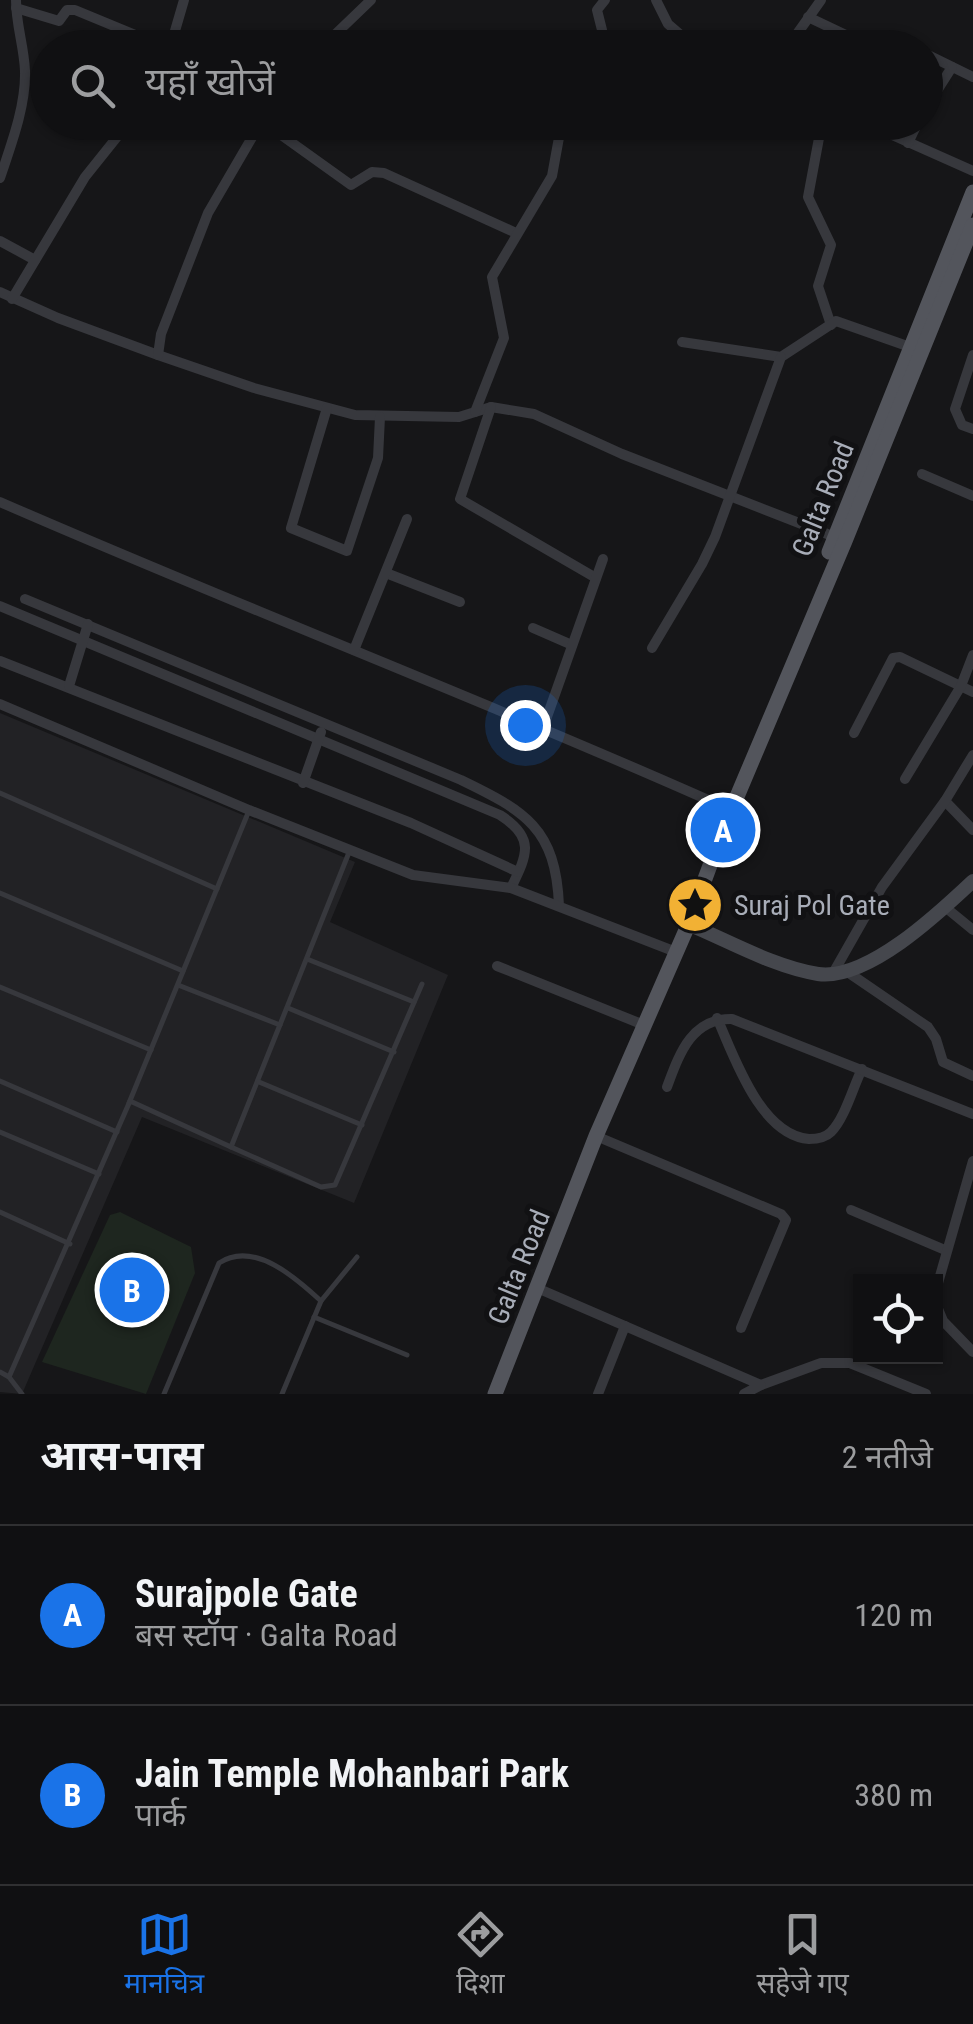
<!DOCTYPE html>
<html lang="hi">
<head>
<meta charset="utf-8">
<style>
  :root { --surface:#101012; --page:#19191b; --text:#f1f3f6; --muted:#9c9d9f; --line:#303032; --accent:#1a73e8 }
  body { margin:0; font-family:"Roboto Condensed","Noto Sans Devanagari",sans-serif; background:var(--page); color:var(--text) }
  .controls { position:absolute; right:30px; bottom:30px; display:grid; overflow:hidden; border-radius:0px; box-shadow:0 2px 8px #0004 }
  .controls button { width:90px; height:90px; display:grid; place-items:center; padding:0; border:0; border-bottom:2px solid var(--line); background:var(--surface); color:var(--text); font:50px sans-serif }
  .you { position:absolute; left:525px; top:725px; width:35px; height:35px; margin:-25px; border:8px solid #fff; border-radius:50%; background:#1a73e8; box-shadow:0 0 0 15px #1a73e833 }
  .badge { display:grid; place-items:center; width:65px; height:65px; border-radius:50%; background:var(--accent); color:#fff; font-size:32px; font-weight:700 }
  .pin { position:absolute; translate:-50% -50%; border:5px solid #fff; box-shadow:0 2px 10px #0006 }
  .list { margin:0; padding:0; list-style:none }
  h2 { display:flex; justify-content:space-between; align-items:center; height:130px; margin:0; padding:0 40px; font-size:42px }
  h2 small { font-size:32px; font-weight:400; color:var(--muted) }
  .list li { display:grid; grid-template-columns:65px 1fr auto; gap:30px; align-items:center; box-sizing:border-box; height:180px; padding:0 40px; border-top:2px solid var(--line) }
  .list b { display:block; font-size:38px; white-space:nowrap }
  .list p { margin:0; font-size:32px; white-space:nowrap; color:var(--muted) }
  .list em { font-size:32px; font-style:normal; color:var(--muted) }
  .icon { flex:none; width:55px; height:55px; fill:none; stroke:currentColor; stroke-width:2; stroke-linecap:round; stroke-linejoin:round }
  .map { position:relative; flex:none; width:973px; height:1394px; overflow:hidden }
  .search { position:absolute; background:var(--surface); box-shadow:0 2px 8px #0004; left:30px; right:30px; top:30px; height:110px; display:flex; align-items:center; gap:25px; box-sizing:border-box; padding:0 35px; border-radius:55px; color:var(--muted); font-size:38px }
  .sheet { height:490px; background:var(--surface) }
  nav { display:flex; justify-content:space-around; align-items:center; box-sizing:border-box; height:140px; border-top:2px solid var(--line); background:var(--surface); font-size:28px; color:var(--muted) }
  nav a { display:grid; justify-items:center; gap:5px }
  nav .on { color:var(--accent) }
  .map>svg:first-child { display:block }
  .built { fill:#222225 }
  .green { fill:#1e261f }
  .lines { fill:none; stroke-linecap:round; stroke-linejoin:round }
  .lane { stroke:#37383d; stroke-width:5 }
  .street { stroke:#37383d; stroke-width:10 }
  .secondary { stroke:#45474d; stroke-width:14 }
  .primary { stroke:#53555c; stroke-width:15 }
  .labels { text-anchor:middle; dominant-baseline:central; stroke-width:10; stroke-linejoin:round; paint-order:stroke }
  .street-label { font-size:28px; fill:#a8adb8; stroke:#111113 }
  .poi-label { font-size:28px; fill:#a8adb8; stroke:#111113; text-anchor:start }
</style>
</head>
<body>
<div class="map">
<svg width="973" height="1394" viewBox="0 0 973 1394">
  <rect width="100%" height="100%" fill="#161618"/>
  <path class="built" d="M0,713L355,862L330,922L448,975L354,1203L142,1117L22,1394L0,1392Z"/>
  <path class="green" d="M120,1212L191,1247L195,1273L146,1394L42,1362L110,1215Z"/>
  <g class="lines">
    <g class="lane">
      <path d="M0,793L217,889"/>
      <path d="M350,850L231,1147L321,1187L335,1185L422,984"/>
      <path d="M0,893L183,971"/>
      <path d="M307,959L414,1002"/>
      <path d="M178,985L280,1025"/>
      <path d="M0,987L151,1050"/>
      <path d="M288,1008L394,1052"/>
      <path d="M0,1081L117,1132"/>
      <path d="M259,1082L362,1125"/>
      <path d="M129,1103L248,813"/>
      <path d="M0,1132L99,1174"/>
      <path d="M0,1212L70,1244"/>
      <path d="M321,1301L357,1257"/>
      <path d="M314,1317L407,1355"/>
      <path d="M0,1372L9,1377L22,1394"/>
      <path d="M9,1377L130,1101L231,1147"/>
      <path d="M164,1394L219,1263C254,1240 296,1278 321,1301L282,1394"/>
    </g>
    <g class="street">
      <path d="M656,0L668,24L696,48"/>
      <path d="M16,8L59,21L67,10H75L167,48"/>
      <path d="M808,17L848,36L882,37L914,48"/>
      <path d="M170,48L184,0"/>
      <path d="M321,48L371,0"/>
      <path d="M600,48L602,30L597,10L605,0"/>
      <path d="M787,48L821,0"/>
      <path d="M926,54L973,77"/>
      <path d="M926,108L952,67"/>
      <path d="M263,122L351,185L372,172L384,173L516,233"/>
      <path d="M822,122L808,197L831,245L818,286L831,325"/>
      <path d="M863,122L973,171"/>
      <path d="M908,143L918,122"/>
      <path d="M0,178C11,145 26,106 25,71C24,46 16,25 16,0"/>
      <path d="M0,241L35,260"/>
      <path d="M0,292L58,318L158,355L254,388L355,415L459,417L491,407L534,414L622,454L835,537"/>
      <path d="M12,299L85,177L129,122"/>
      <path d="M682,342L781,357L836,321L910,347"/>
      <path d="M158,355L161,334L208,213L261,122"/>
      <path d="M973,355L955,409L962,425L973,429"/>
      <path d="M491,407L460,499L596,578"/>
      <path d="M327,408L291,528L347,551L378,458L380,417"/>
      <path d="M475,412L504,338L492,277L552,176L560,132L567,122"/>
      <path d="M922,474L973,496"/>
      <path d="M0,502C243,608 491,703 733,811"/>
      <path d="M386,573L460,602"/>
      <path d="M25,599L461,780C525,811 556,828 559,906"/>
      <path d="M0,606L500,815C536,838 527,855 511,888"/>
      <path d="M533,628L572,645"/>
      <path d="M652,648L702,564L715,537L781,357"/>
      <path d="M354,650L407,519"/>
      <path d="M0,661L411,823L518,872"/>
      <path d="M69,686L88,624"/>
      <path d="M0,704L249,810L413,875L511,888L676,952"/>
      <path d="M543,728L603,559"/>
      <path d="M854,733L893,658L900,657L973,692"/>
      <path d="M905,779L961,686L973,655"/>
      <path d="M303,783L321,732"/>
      <path d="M945,801L973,830"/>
      <path d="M945,907L973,930"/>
      <path d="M497,966L644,1025"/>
      <path d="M849,973L928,1027L936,1039L943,1062L973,1076"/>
      <path d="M832,975L882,887L945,801L973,755"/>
      <path d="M717,1018C734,1056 760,1135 809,1139C816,1139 825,1138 831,1132C845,1118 853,1087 862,1069"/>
      <path d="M667,1087C679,1055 691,1018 732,1019L973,1114"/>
      <path d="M596,1136L781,1214L786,1220L741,1328"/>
      <path d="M851,1210L945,1250"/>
      <path d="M537,1288L625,1326"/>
      <path d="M936,1290L973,1161"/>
      <path d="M936,1304L943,1321L973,1352"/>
      <path d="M761,1385L821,1363H850L926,1394"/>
      <path d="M598,1394L625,1326L761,1385L744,1394"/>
    </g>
    <path class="secondary" d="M688,924C729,941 774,967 818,974C867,981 938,914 973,881"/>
    <g class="primary">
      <path d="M829,552L973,192"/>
      <path d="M495,1394L596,1136L686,930L725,825L845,541L973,225"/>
    </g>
  </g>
  <defs>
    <g id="sight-disc" transform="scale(2.875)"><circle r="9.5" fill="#f2b134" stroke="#111113"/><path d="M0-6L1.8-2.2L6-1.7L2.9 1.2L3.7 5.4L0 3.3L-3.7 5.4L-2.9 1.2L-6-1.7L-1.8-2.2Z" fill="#111"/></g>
  </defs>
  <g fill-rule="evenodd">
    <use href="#sight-disc" x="695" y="905"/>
  </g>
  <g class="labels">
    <g class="street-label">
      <text transform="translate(823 499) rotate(-68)">Galta Road</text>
      <text transform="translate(519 1267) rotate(-68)">Galta Road</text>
    </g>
    <g class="poi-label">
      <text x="734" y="905">Suraj Pol Gate</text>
    </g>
  </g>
</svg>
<div class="controls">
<button><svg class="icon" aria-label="locate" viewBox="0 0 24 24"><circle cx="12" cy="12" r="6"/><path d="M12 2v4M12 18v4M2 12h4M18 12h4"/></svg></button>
</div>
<div class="you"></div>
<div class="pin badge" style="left:723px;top:830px">A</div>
<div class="pin badge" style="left:132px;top:1290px">B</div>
<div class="search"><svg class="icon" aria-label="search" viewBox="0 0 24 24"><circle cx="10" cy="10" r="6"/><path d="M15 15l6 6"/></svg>यहाँ खोजें</div>
</div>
<section class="sheet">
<h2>आस-पास<small>2 नतीजे</small></h2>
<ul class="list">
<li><span class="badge">A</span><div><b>Surajpole Gate</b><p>बस स्टॉप · Galta Road</p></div><em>120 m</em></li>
<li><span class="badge">B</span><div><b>Jain Temple Mohanbari Park</b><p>पार्क</p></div><em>380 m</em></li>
</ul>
</section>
<nav>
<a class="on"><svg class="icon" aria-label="map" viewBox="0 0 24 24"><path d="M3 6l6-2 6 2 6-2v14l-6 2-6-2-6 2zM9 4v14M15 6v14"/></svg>मानचित्र</a>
<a><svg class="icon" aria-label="directions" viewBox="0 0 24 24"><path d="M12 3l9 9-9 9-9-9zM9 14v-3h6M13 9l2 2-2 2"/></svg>दिशा</a>
<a><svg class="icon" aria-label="saved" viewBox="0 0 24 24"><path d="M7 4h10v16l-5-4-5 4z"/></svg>सहेजे गए</a>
</nav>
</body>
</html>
